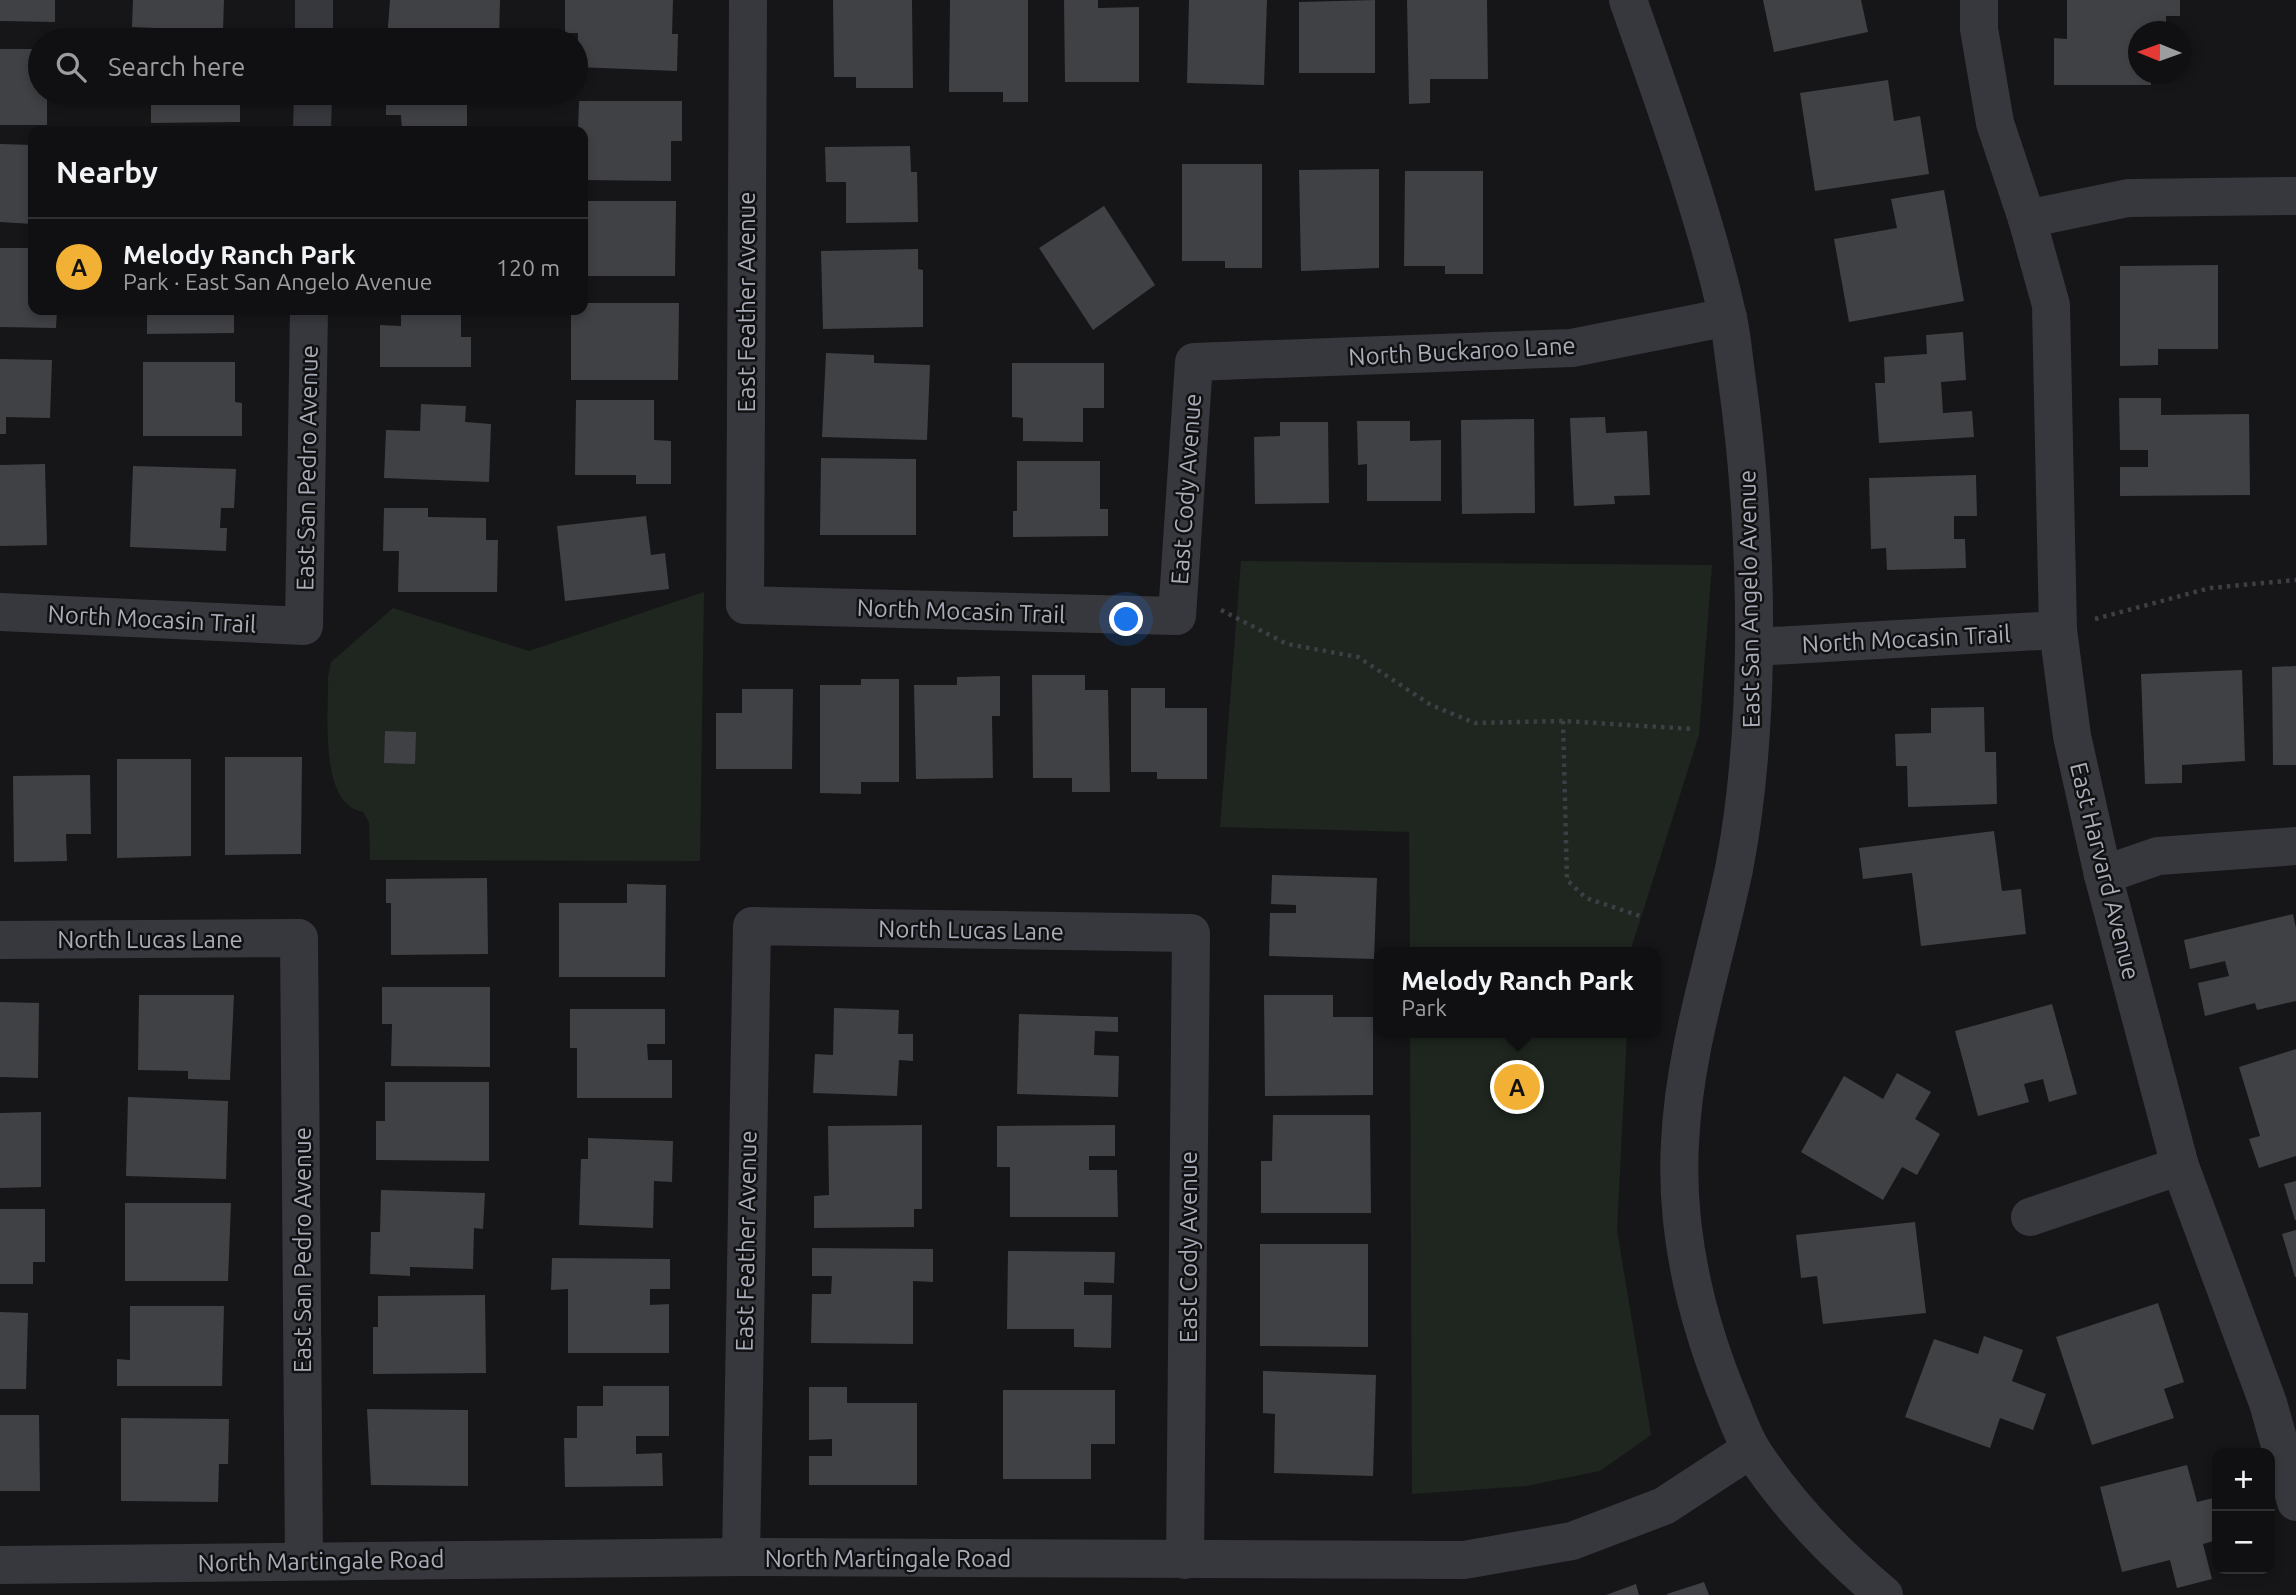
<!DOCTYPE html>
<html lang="en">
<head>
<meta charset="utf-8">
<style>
  :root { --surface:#101012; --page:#1e1e20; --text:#f1f3f6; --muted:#9c9d9f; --line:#303032; --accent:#f2b134 }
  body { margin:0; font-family:Ubuntu,sans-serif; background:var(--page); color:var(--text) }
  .controls { position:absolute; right:21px; bottom:21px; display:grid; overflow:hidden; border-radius:14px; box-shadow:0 4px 10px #0003 }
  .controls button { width:63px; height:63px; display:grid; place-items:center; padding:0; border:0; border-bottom:2px solid var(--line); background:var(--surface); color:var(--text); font:35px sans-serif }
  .compass { position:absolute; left:2128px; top:21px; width:63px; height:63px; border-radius:50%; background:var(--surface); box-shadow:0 4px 10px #0003; rotate:271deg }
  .you { position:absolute; left:1127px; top:620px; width:24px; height:24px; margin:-18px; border:5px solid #fff; border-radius:50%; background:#1a73e8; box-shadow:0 0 0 10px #1a73e833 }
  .badge { display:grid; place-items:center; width:46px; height:46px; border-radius:50%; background:var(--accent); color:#111; font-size:23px; font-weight:700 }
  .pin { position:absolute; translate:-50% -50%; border:4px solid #fff; box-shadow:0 2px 7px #0006 }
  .popup { position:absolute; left:1374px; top:947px; width:287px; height:91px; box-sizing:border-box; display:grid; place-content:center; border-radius:14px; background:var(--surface); filter:drop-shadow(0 2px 5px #0005); font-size:23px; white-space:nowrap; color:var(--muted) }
  .popup b { font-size:26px; color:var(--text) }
  .popup::after { content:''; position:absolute; left:50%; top:100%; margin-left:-14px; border:14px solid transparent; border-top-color:var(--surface) }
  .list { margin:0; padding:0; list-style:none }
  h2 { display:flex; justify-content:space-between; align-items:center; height:91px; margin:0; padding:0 28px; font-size:30px }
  h2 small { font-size:23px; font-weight:400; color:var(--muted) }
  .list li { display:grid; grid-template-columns:46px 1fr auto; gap:21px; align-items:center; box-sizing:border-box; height:98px; padding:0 28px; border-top:2px solid var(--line) }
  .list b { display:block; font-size:26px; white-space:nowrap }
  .list p { margin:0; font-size:23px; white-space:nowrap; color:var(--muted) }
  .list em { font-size:23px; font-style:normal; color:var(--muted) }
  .icon { flex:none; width:38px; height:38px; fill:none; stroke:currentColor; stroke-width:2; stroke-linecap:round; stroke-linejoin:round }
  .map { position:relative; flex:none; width:2296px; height:1595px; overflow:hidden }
  .search { position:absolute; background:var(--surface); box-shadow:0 4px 10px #0003; left:28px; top:28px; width:560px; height:77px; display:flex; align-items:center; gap:18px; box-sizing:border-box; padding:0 24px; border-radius:38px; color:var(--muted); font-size:26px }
  .panel { position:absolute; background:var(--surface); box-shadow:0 4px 10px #0003; left:28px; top:126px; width:560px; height:189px; border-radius:14px }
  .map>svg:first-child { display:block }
  .green { fill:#1e261f }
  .building { fill:#404145 }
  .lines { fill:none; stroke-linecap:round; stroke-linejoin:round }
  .path { stroke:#3d3f44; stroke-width:4.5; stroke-dasharray:3.5 5; stroke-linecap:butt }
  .minor { stroke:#37383d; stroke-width:38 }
  .labels { text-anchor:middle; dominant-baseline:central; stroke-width:5; stroke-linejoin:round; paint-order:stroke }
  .street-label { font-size:24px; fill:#a8adb8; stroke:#111113 }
</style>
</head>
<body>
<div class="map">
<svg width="2296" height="1595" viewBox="0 0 2296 1595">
  <rect width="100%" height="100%" fill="#161618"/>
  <g class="green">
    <path d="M1241,561L1712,565L1699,735L1630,952H1410L1409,832L1220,827Z"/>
    <path d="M704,592L700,861L370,860L369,822L363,812C318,804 329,713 328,677L331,662L393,608L529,651Z"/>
    <path d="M1410,1033H1627L1617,1230L1651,1435L1600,1471L1526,1486L1412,1494Z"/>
  </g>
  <g class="building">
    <path d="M0,0H55V22L0,21Z"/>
    <path d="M133,0H224L223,31L132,27Z"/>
    <path d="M390,0H500L499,40H387Z"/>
    <path d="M565,0H673L672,34H678L677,71L577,67L578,33H565Z"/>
    <path d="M833,0H912L913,88H856V77H834Z"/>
    <path d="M950,0H1028V102H1003V92H949Z"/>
    <path d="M1064,0H1098V8L1139,7V82H1065Z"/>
    <path d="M1189,0H1267L1264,85L1187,83Z"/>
    <path d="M1375,0V73H1299V2Z"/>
    <path d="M1407,0H1487L1488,79H1430V103L1409,104Z"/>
    <path d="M1763,0H1861L1868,32L1774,52Z"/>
    <path d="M2067,0H2180V16H2166V32H2138V74H2151V85H2054V38L2067,39Z"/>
    <path d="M0,49H40V93H47V125H0Z"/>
    <path d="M1888,80L1894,121L1920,116L1929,174L1815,191L1800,93Z"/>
    <path d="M151,93H240V122L151,123Z"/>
    <path d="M386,93H467V131H402L401,115H386Z"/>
    <path d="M579,101H682V141H671V181L583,180V131H578Z"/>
    <path d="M0,144L33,145V224L0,222Z"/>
    <path d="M910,146L911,172H917L918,222L846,223V182H826L825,147Z"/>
    <path d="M1182,164H1262V268H1225V261H1182Z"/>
    <path d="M1379,169V268L1301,271L1299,170Z"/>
    <path d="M1405,171H1483V274H1445V266H1404Z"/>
    <path d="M1944,190L1964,301L1849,322L1834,239L1897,228L1891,199Z"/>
    <path d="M583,201H676L675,276H583Z"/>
    <path d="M1104,206L1155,285L1093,330L1039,248Z"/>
    <path d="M0,248H33V310H57L56,328L0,327Z"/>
    <path d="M918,249V269L923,270V327L823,329L821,251Z"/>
    <path d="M2218,265V349H2158V365L2120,366V266Z"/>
    <path d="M583,303H679L678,380H571V310H583Z"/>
    <path d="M147,310H234V333L147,334Z"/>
    <path d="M401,310H461V337H471V367H380V325L401,326Z"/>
    <path d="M1963,332L1966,380L1941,382L1943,413L1972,411L1974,437L1879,443L1875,383H1885L1884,357L1927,354L1926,335Z"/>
    <path d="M826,353L874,355V363L930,365L927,440L822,437Z"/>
    <path d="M0,359L52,360L50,418L6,417V434H0Z"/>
    <path d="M143,362H235V402L242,403V436H143Z"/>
    <path d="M1012,363H1104V408H1083V442L1023,441V418L1012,417Z"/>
    <path d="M2119,398H2161V415L2249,414L2250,495L2120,496V467H2148V450H2120Z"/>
    <path d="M576,400H654V440L671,441V484H636V475H575Z"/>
    <path d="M421,404L466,406L465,422L491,424L489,482L384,478L386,430L420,431Z"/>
    <path d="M1605,417L1606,433L1647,431L1650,495L1614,496L1615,504L1574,506L1570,418Z"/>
    <path d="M1534,419L1535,513L1462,514L1461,420Z"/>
    <path d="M1357,421H1410V441L1441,440V501H1367V464L1358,465Z"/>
    <path d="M1280,422H1328L1329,503L1255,504L1254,437L1280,436Z"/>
    <path d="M821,458L916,459V535H820Z"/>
    <path d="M1017,461H1100V509H1108V536L1013,537V511H1017Z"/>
    <path d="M45,464L47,545L0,546V465Z"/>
    <path d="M133,466L236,469L234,508H221L220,528H227L226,551L130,547Z"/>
    <path d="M1976,475L1977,516H1954V539H1965L1966,568L1887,570L1886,548L1871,549L1869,478Z"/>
    <path d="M384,508H428V517L486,518V540H498L497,592H398L399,551H383Z"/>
    <path d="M646,516L651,555L665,553L669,589L565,601L557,526Z"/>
    <path d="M2296,666V765H2273L2272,667Z"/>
    <path d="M2242,670L2245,761L2182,765V783L2145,784L2141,674Z"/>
    <path d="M1032,675H1085V690H1108L1110,792H1072V778H1033Z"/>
    <path d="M1000,676V716H992L993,778L916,779L914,685H957V677Z"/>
    <path d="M861,679H899V782H861V794L820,793V685H861Z"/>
    <path d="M1131,688H1165V708H1207V779H1157V772H1131Z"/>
    <path d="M742,689H793L792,769H716V713H742Z"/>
    <path d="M1984,707L1985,752H1996L1997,804L1908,807L1907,766H1896L1895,734L1931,733V708Z"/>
    <path d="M385,731L416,732L415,764L384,763Z"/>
    <path d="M225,757H302L301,854L225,855Z"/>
    <path d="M117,759H191V856L117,858Z"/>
    <path d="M90,775L91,834H66L67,861L14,862L13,776Z"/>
    <path d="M1994,831L2002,891L2021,889L2026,934L1921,946L1912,873L1863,879L1859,848Z"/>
    <path d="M1272,875L1377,878L1374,959L1269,956L1270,913H1296V905L1271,904Z"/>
    <path d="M487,878L488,954L391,955V903H386V879Z"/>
    <path d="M627,884L666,885L665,977H559V903H627Z"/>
    <path d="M2293,914L2296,928V1001L2257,1010L2255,1003L2205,1016L2198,983L2229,976L2225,961L2190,969L2184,940Z"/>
    <path d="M382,987H490V1067L391,1066L392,1024H382Z"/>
    <path d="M139,995H234L230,1080L188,1079V1071L138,1070Z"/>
    <path d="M1264,995H1333V1017H1373V1095L1265,1096Z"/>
    <path d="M0,1002L39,1003L38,1078L0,1077Z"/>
    <path d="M2052,1004L2077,1094L2049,1102L2043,1079L2024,1084L2029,1102L1978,1116L1955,1031Z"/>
    <path d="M834,1008L899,1010L898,1034H913V1061L899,1060L897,1096L813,1093L815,1054L833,1055Z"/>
    <path d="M570,1009H665V1044H647L648,1060H672V1098H577V1048H570Z"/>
    <path d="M1019,1014L1118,1017V1032L1095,1031L1094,1055L1119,1056L1118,1097L1017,1094Z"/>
    <path d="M2296,1049V1156L2259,1168L2249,1139L2260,1136L2239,1067Z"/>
    <path d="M1897,1073L1931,1092L1915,1119L1940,1134L1917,1175L1902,1167L1883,1200L1801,1152L1844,1076L1883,1099Z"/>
    <path d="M385,1082H489V1161L376,1160V1121H385Z"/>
    <path d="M128,1097L228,1101L226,1179L126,1176Z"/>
    <path d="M41,1112V1187L0,1188V1113Z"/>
    <path d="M1273,1115H1370L1371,1213H1261V1161H1272Z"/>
    <path d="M922,1125V1209H914V1227L814,1228V1196L829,1195L828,1126Z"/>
    <path d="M1115,1125V1156H1089V1170H1117L1118,1217H1010V1167H997V1126Z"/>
    <path d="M588,1138L673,1141L672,1182L654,1181L653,1228L579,1225L581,1159H588Z"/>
    <path d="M2296,1181V1220H2295L2284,1184Z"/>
    <path d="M381,1190L485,1193L483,1229L474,1228L473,1269L410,1267V1276L370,1274L371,1232H380Z"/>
    <path d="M125,1203H231L228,1281H125Z"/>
    <path d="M0,1209H45V1262H33V1284H0Z"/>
    <path d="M1915,1222L1926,1313L1823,1324L1817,1276L1801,1278L1796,1235Z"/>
    <path d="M2296,1230V1277H2295L2282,1234Z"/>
    <path d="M1260,1244H1368V1347L1260,1346Z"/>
    <path d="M812,1248L933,1249V1282L913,1281V1344L811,1343L812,1294H831L832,1276H812Z"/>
    <path d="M1008,1251L1115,1252L1114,1283L1084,1282V1295H1112L1111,1348L1074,1347V1329H1007Z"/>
    <path d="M552,1258L670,1259V1289H650V1305L669,1304V1353H568V1289L551,1290Z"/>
    <path d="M485,1295L486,1373L373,1374V1327H378V1296Z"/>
    <path d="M2158,1303L2184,1382L2164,1389L2174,1418L2092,1445L2056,1337Z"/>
    <path d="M130,1306H224L222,1386H117V1359L130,1360Z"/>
    <path d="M0,1312L28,1313L26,1389H0Z"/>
    <path d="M1984,1336L2023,1350L2012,1381L2046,1394L2033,1430L2000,1418L1990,1448L1905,1417L1934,1339L1978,1354Z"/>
    <path d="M1263,1371L1376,1375L1373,1476L1274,1473L1275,1414L1263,1413Z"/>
    <path d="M603,1386H669V1436H636V1454L662,1453L663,1486L565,1487L564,1438H577V1406H603Z"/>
    <path d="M809,1387H847V1403H917V1485H809V1456H832V1439L809,1440Z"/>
    <path d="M1003,1390H1115V1444H1091V1479H1003Z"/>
    <path d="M367,1409L468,1410V1486L371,1485Z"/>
    <path d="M0,1415H39L40,1491H0Z"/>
    <path d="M121,1418L229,1419L228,1464H219L218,1502L121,1501Z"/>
    <path d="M2187,1465L2197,1502L2217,1497V1540L2203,1544L2212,1579L2177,1588L2170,1560L2122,1572L2100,1487Z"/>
    <path d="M1704,1582L1709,1595H1667V1594Z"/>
    <path d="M1636,1584L1639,1595H1606Z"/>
  </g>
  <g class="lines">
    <g class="path">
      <path d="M1221,610L1287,644L1358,657L1431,705L1475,723L1563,721L1693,729"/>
      <path d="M2095,619L2210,588L2296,580"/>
      <path d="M1563,721L1567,880L1586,898L1640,916"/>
    </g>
    <g class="minor">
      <path d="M748,0L745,605L1177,616L1194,362L1572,348L1728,317"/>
      <path d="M1628,0C1664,103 1703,208 1727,314C1732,333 1733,353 1736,373C1749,464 1755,559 1754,651C1753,724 1748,797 1734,869C1715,960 1684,1050 1680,1143C1675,1233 1697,1323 1732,1406C1738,1421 1744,1438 1753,1452C1788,1505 1835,1554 1884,1595"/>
      <path d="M1979,0V29L1995,123L2027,219L2051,305L2058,630L2072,736L2103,875L2180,1166L2268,1403L2296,1502"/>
      <path d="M314,40V0"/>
      <path d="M312,131L313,93"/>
      <path d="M2027,219L2128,198L2296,196"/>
      <path d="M0,612L304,626L309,310"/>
      <path d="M1754,647L2058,630"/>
      <path d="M2103,875L2158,856L2296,846"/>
      <path d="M0,940L299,938L304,1561"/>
      <path d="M2030,1217L2180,1166"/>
      <path d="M741,1557L752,926L1191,933L1185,1560"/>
      <path d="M0,1565L741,1557L1464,1560L1572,1541L1664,1506L1751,1449"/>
    </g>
  </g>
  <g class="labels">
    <g class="street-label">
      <text transform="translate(746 302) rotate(-90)">East Feather Avenue</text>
      <text transform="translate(1462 351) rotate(-3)">North Buckaroo Lane</text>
      <text transform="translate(307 468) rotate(-89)">East San Pedro Avenue</text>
      <text transform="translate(1186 489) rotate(-86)">East Cody Avenue</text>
      <text transform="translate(1749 599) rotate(-91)">East San Angelo Avenue</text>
      <text transform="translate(961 611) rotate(2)">North Mocasin Trail</text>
      <text transform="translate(152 619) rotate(3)">North Mocasin Trail</text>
      <text transform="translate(1906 639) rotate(-3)">North Mocasin Trail</text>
      <text transform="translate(2105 871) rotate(76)">East Harvard Avenue</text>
      <text transform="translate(971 930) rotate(1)">North Lucas Lane</text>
      <text x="150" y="939">North Lucas Lane</text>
      <text transform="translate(746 1241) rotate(-89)">East Feather Avenue</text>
      <text transform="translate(1188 1247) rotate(-90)">East Cody Avenue</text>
      <text transform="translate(302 1250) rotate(-90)">East San Pedro Avenue</text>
      <text x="888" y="1558">North Martingale Road</text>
      <text transform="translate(321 1561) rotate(-1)">North Martingale Road</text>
    </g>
  </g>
</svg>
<div class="controls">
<button>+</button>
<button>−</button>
</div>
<svg class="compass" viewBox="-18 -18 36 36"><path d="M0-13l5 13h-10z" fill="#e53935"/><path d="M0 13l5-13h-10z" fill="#9c9d9f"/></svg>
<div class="you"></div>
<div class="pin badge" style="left:1517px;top:1087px">A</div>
<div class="popup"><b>Melody Ranch Park</b>Park</div>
<div class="search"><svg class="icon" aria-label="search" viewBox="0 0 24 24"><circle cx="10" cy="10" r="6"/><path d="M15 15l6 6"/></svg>Search here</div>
<section class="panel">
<h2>Nearby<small></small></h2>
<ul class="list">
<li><span class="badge">A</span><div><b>Melody Ranch Park</b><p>Park · East San Angelo Avenue</p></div><em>120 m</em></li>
</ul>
</section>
</div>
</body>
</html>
